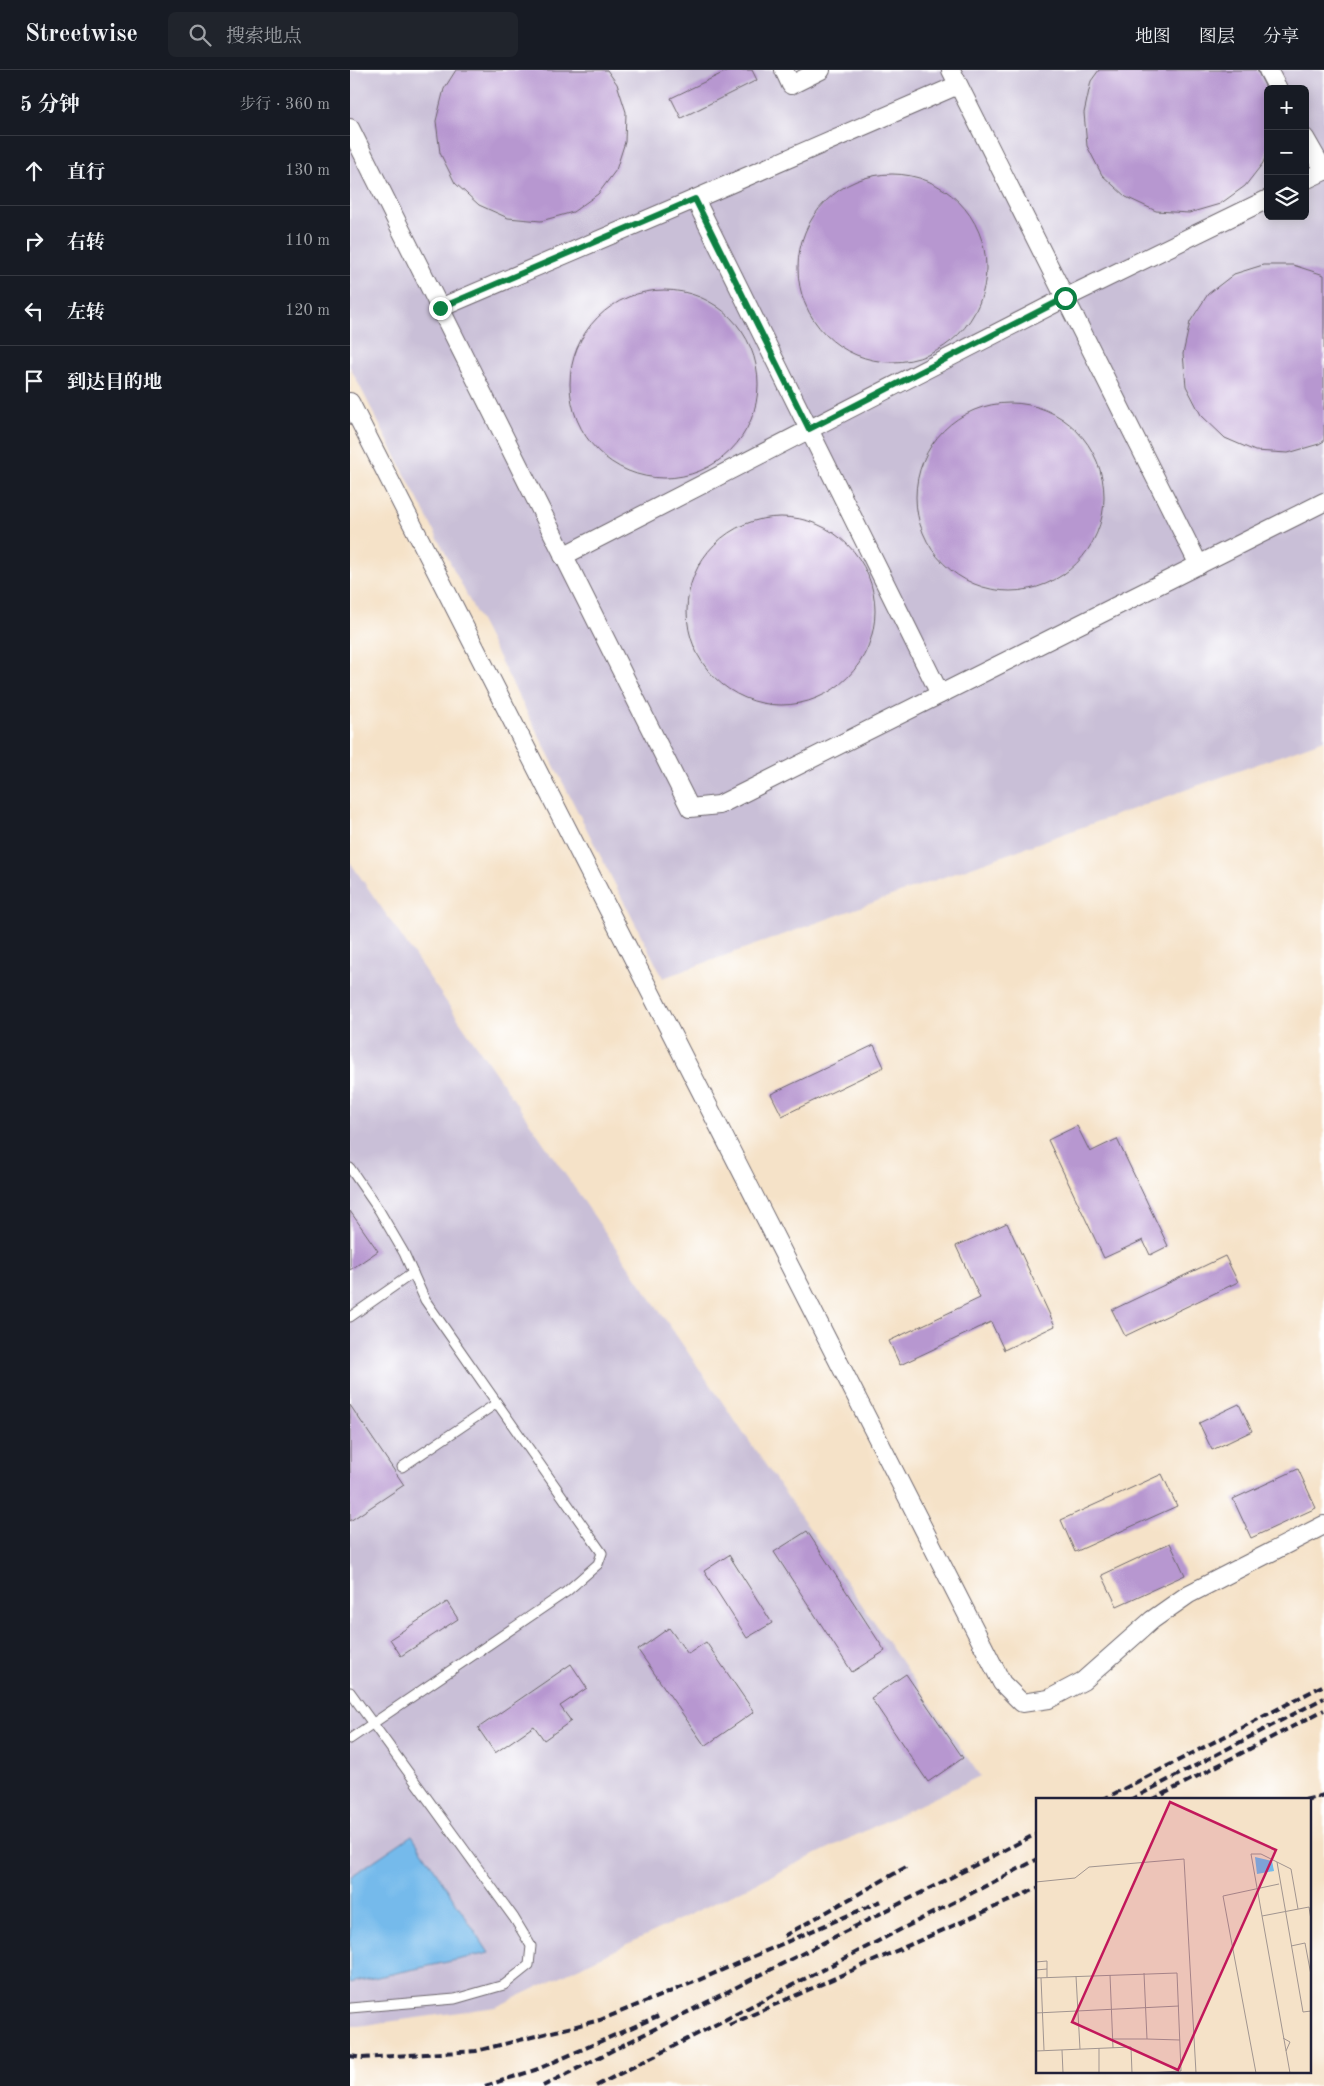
<!DOCTYPE html>
<html lang="zh">
<head>
<meta charset="utf-8">
<style>
  :root { --surface:#171b24; --page:#20242c; --text:#f1f3f6; --muted:#9ea1a6; --line:#363941 }
  body { margin:0; font-family:"Old Standard TT","Noto Serif SC",serif; background:var(--page); color:var(--text) }
  .controls { position:absolute; right:15px; top:15px; display:grid; overflow:hidden; border-radius:8px; box-shadow:0 2px 12px #0003 }
  .controls button { width:45px; height:45px; display:grid; place-items:center; padding:0; border:0; border-bottom:1px solid var(--line); background:var(--surface); color:var(--text); font:25px sans-serif }
  .stop { position:absolute; width:15px; height:15px; margin:-11px; border:4px solid #0b8043; border-radius:50%; background:#fff }
  .stop.end { background:#0b8043; border-color:#fff; box-shadow:0 1px 5px #0008 }
  .list { margin:0; padding:0; list-style:none }
  h2 { display:flex; justify-content:space-between; align-items:center; height:65px; margin:0; padding:0 20px; font-size:21px }
  h2 small { font-size:16px; font-weight:400; color:var(--muted) }
  .list li { display:grid; grid-template-columns:32px 1fr auto; gap:15px; align-items:center; box-sizing:border-box; height:70px; padding:0 20px; border-top:1px solid var(--line) }
  .list b { display:block; font-size:19px; white-space:nowrap }
  .list em { font-size:16px; font-style:normal; color:var(--muted) }
  .icon { flex:none; width:28px; height:28px; fill:none; stroke:currentColor; stroke-width:2; stroke-linecap:round; stroke-linejoin:round }
  .map { position:relative; flex:none; width:974px; height:2016px; overflow:hidden }
  header { display:flex; align-items:center; gap:30px; box-sizing:border-box; height:70px; padding:0 25px; background:var(--surface); border-bottom:1px solid var(--line) }
  header strong { font-size:24px }
  nav { display:flex; gap:28px; margin-inline-start:auto; font-size:18px }
  .search { width:350px; height:45px; background:var(--page); display:flex; align-items:center; gap:12px; box-sizing:border-box; padding:0 18px; border-radius:8px; color:var(--muted); font-size:19px }
  main { display:flex }
  aside { flex:1; background:var(--surface) }
  .map>svg:first-child { display:block }
  .industrial { fill:#c9bfd7; fill-rule:evenodd }
  .water { fill:#74baeb; stroke:#4b6e93 }
  .building { fill:#b797d0 }
  .lines { fill:none; stroke-linecap:round; stroke-linejoin:round }
  .service-casing { stroke:#6c656c; stroke-width:11 }
  .minor-casing { stroke:#6c656c; stroke-width:20 }
  .service { stroke:#fff; stroke-width:9 }
  .minor { stroke:#fff; stroke-width:18 }
  .rail { stroke:#22223b; stroke-width:4; stroke-dasharray:8 4; stroke-linecap:butt }
  .route { stroke:#0b8043; stroke-width:6 }
  .inset-road { fill:none; stroke:#a19590; stroke-width:1 }
  .view { fill:#c2185b; fill-opacity:0.15; stroke:#c2185b; stroke-width:2.5 }
  .inset-edge { fill:none; stroke:#22223b; stroke-width:2.5 }
</style>
</head>
<body>
<header>
<strong>Streetwise</strong>
<div class="search"><svg class="icon" aria-label="search" viewBox="0 0 24 24"><circle cx="10" cy="10" r="6"/><path d="M15 15l6 6"/></svg>搜索地点</div>
<nav><a>地图</a><a>图层</a><a>分享</a></nav>
</header>
<main>
<aside>
<h2>5 分钟<small>步行 · 360 m</small></h2>
<ul class="list">
<li><svg class="icon" aria-label="ahead" viewBox="0 0 24 24"><path d="M12 20V5M6 11l6-6 6 6"/></svg><div><b>直行</b></div><em>130 m</em></li>
<li><svg class="icon" aria-label="right" viewBox="0 0 24 24"><path d="M7 20v-9h11M14 6l5 5-5 5"/></svg><div><b>右转</b></div><em>110 m</em></li>
<li><svg class="icon" aria-label="left" viewBox="0 0 24 24"><path d="M17 20v-9H6M10 6l-5 5 5 5"/></svg><div><b>左转</b></div><em>120 m</em></li>
<li><svg class="icon" aria-label="arrive" viewBox="0 0 24 24"><path d="M6 21V4h12l-3 4 3 4H6"/></svg><div><b>到达目的地</b></div></li>
</ul>
</aside>
<div class="map">
<svg width="974" height="2016" viewBox="0 0 974 2016">
  <rect width="100%" height="100%" fill="#fff"/>
  <filter id="ink" filterUnits="userSpaceOnUse"><feTurbulence type="fractalNoise" baseFrequency=".02" numOctaves="2"/><feDisplacementMap in="SourceGraphic" scale="10" xChannelSelector="R" yChannelSelector="G"/><feConvolveMatrix kernelMatrix="1 2 1 2 8 2 1 2 1" color-interpolation-filters="sRGB"/></filter>
  <filter id="wash" filterUnits="userSpaceOnUse"><feTurbulence type="fractalNoise" baseFrequency=".0096" numOctaves="4" result="noise"/><feDisplacementMap in="SourceGraphic" scale="20" xChannelSelector="R" yChannelSelector="G"/><feGaussianBlur stdDeviation="1.12" result="paint"/><feColorMatrix in="noise" values="0 0 0 0 0 0 0 0 0 0 0 0 0 0 0 0 0 1.4 0 .05"/><feComposite in="paint" operator="in"/></filter>
  <g filter="url(#wash)">
    <rect width="100%" height="100%" fill="#f5e2c8"/>
    <g class="industrial">
      <path d="M0,0H974V670L313,908L0,297ZM918,19H955V146H918Z"/>
      <path d="M0,792L630,1706L146,1937L8,1956H0Z"/>
    </g>
    <path class="water" d="M62,1765L139,1883L0,1913V1807Z"/>
    <g id="blocks">
      <g class="building">
        <path d="M106,0H257L267,14L276,42L275,72L266,100L248,124L223,142L191,151L158,148L129,135L105,113L90,83L86,51L94,19Z"/>
        <path d="M379,0H402L407,10L331,48L321,28Z"/>
        <path d="M749,0H907L918,22V79L913,93L895,116L870,134L839,143L806,141L776,127L752,105L737,76L734,43L741,11Z"/>
        <circle cx="542" cy="198" r="94"/>
        <path d="M913,195H943L974,205V371L969,374L938,383L905,381L875,368L851,345L836,316L833,284L840,252L858,224L884,204Z"/>
        <circle cx="314" cy="314" r="94"/>
        <circle cx="660" cy="427" r="94"/>
        <circle cx="431" cy="541" r="94"/>
        <path d="M524,975L534,997L432,1046L421,1024Z"/>
        <path d="M727,1056L740,1082L767,1069L818,1176L800,1185L793,1170L754,1188L698,1070Z"/>
        <path d="M0,1141L28,1181L0,1200Z"/>
        <path d="M657,1153L705,1256L654,1280L641,1252L550,1295L539,1271L630,1228L606,1176Z"/>
        <path d="M875,1186L888,1212L775,1266L762,1240Z"/>
        <path d="M889,1334L902,1361L862,1380L849,1353Z"/>
        <path d="M0,1335L54,1415L0,1451Z"/>
        <path d="M948,1399L966,1438L901,1468L883,1429Z"/>
        <path d="M812,1404L827,1436L725,1482L711,1450Z"/>
        <path d="M457,1461L535,1581L502,1602L424,1482Z"/>
        <path d="M820,1473L835,1505L767,1536L752,1505Z"/>
        <path d="M379,1485L422,1553L397,1568L354,1501Z"/>
        <path d="M97,1532L108,1549L51,1586L40,1569Z"/>
        <path d="M319,1558L338,1584L356,1572L404,1642L355,1676L288,1580Z"/>
        <path d="M221,1594L237,1618L210,1636L221,1651L194,1670L184,1656L145,1683L128,1658Z"/>
        <path d="M556,1604L613,1688L578,1712L521,1628Z"/>
      </g>
    </g>
  </g>
  <g filter="url(#ink)">
    <use href="#blocks" fill-opacity="0" stroke="#6c656c" stroke-width="1"/>
    <g class="lines">
      <g class="service-casing">
        <g id="service">
          <path d="M0,1098L29,1140L54,1183L75,1230L252,1483L248,1494L216,1522L0,1669"/>
          <path d="M0,1247L63,1203"/>
          <path d="M52,1397L147,1333"/>
          <path d="M0,1622L164,1848L181,1876L179,1895L154,1915L105,1929L0,1938"/>
        </g>
      </g>
      <g class="minor-casing">
        <g id="minor">
          <path d="M434,0L441,15L471,0"/>
          <path d="M601,0L849,495"/>
          <path d="M918,0L928,19"/>
          <path d="M0,58L340,738L369,735L974,432"/>
          <path d="M955,68L974,101"/>
          <path d="M955,110L974,101"/>
          <path d="M345,129L608,15"/>
          <path d="M90,238L345,129L590,624"/>
          <path d="M0,332L652,1613L672,1633L699,1629L733,1611L802,1550L839,1524L974,1455"/>
          <path d="M213,486L715,228L918,129"/>
        </g>
      </g>
      <use href="#service" class="service"/>
      <use href="#minor" class="minor"/>
      <g class="rail">
        <path d="M752,1730L974,1615"/>
        <path d="M780,1730L974,1628"/>
        <path d="M802,1730L974,1640"/>
        <path d="M955,1730L974,1725"/>
        <path d="M434,1866L558,1796"/>
        <path d="M379,1955L688,1818"/>
        <path d="M0,1986L12,1988L126,1981L250,1950L342,1913L531,1831"/>
        <path d="M135,2016L188,1999L308,1946"/>
        <path d="M193,2016L688,1763"/>
        <path d="M246,2016L688,1789"/>
      </g>
    </g>
  </g>
  <g class="lines" filter="url(#ink)">
    <path class="route" d="M90,238L345,129L459,359L715,228"/>
  </g>
  <g transform="translate(686 1728)">
    <rect width="275" height="275" fill="#f5e2c8"/>
    <path d="M219,59L236,63L238,73L221,76Z" fill="#74baeb"/>
    <path class="inset-road" d="M241,64L255,71L262,111M0,84L39,80L53,69L148,61L160,275M226,118L273,109L275,122M255,148L269,145L275,177M0,164L11,163V171M0,172L11,171V179M108,175L111,241L144,242M74,177L77,250M40,178L44,251M0,180L141,175L145,273L111,275M5,180L8,252M0,215L143,208M247,240L254,244L250,253M77,241H111M63,250V275M26,252L27,275M0,253L95,249L96,275M220,275L187,98L243,86M254,275L215,56H225L241,64L267,214L275,213"/>
    <path class="view" d="M134,4L240,52L142,272L36,224Z"/>
    <rect width="275" height="275" class="inset-edge"/>
  </g>
</svg>
<div class="controls">
<button>+</button>
<button>−</button>
<button><svg class="icon" aria-label="layers" viewBox="0 0 24 24"><path d="M12 4l9 5-9 5-9-5zM3 14l9 5 9-5"/></svg></button>
</div>
<div class="stop" style="left:715px;top:228px"></div>
<div class="stop end" style="left:90px;top:238px"></div>
</div>
</main>
</body>
</html>
